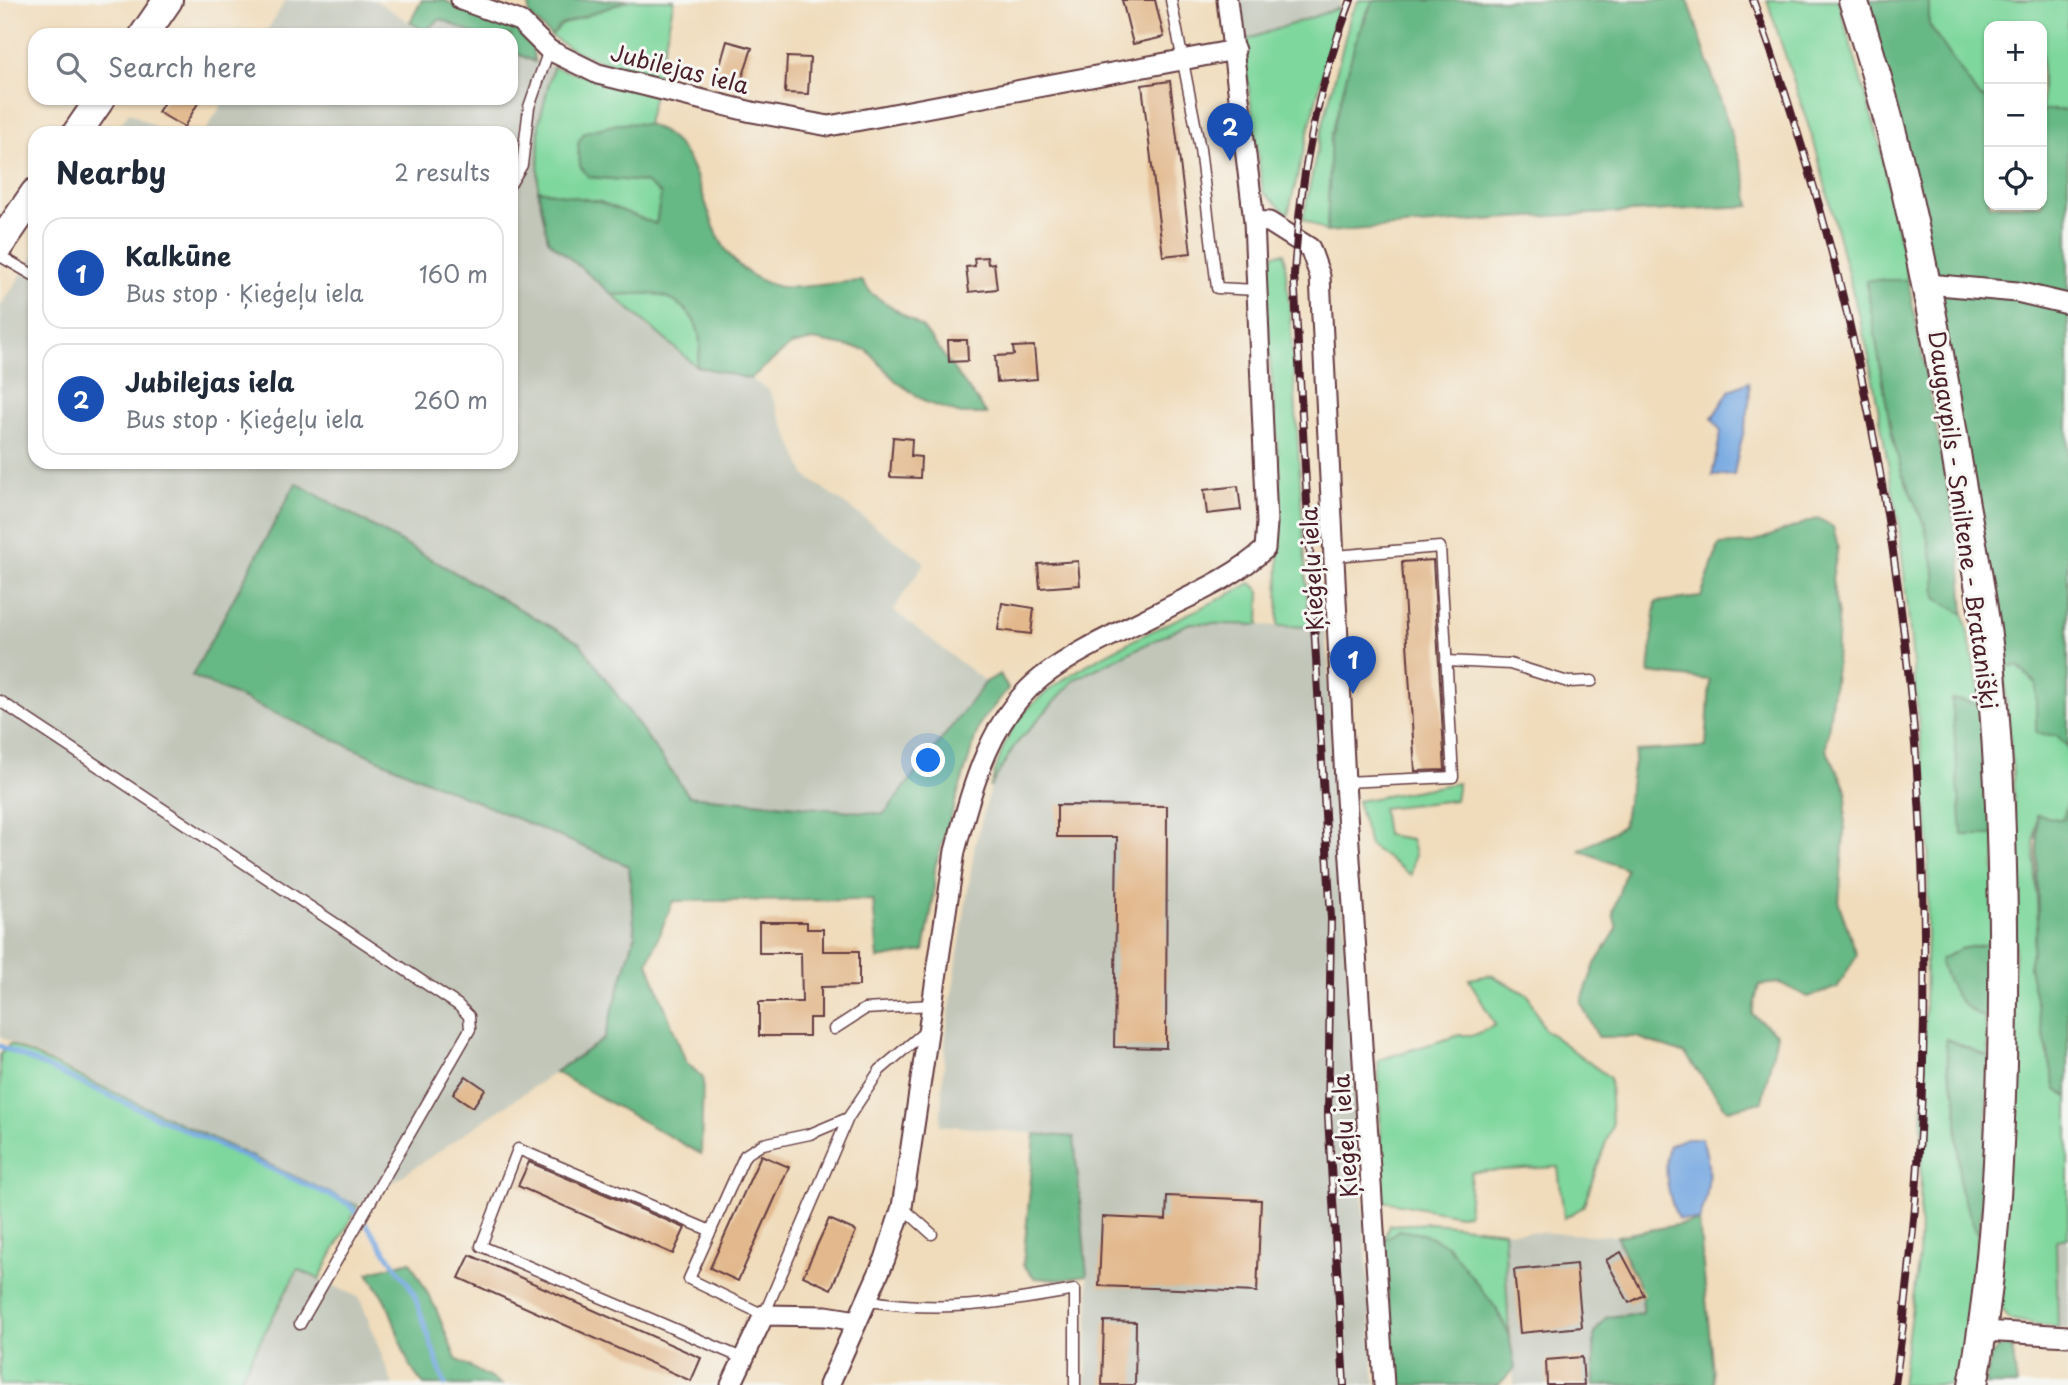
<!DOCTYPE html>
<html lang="en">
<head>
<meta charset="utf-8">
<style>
  :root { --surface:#fff; --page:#f6f6f7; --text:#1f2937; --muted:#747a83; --line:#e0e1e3; --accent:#d93025 }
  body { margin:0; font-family:"Playpen Sans",sans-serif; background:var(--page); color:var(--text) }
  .controls { position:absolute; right:21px; top:21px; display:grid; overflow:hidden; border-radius:14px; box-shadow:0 2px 5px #0004 }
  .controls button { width:63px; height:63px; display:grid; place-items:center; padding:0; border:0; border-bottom:2px solid var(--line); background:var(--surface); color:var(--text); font:35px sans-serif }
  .you { position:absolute; left:929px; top:761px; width:24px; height:24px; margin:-18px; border:5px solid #fff; border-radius:50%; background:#1a73e8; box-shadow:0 0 0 10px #1a73e833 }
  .badge { display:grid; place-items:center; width:46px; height:46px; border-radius:50%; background:var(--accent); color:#fff; font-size:23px; font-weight:700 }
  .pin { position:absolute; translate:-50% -58px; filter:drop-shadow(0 2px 4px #0008) }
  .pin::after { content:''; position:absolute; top:37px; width:24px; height:21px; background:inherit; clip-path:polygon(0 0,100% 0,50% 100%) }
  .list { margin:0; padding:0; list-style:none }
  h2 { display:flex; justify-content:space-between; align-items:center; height:91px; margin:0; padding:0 28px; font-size:30px }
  h2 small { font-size:23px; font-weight:400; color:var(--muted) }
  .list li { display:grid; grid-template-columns:46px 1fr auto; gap:21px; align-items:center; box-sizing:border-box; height:112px; margin:0 14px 14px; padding:0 14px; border:2px solid var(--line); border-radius:21px }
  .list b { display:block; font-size:26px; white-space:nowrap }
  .list p { margin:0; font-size:23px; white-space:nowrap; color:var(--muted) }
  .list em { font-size:23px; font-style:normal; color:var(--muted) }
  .icon { flex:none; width:38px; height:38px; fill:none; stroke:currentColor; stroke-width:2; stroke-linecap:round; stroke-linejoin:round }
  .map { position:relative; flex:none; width:2068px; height:1385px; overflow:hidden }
  .search { position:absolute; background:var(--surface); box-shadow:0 2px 5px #0004; left:28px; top:28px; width:490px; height:77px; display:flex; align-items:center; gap:18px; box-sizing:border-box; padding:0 24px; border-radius:21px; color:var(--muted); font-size:26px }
  .panel { position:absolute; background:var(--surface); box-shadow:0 2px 5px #0004; left:28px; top:126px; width:490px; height:343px; border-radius:21px }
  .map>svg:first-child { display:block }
  .industrial { fill:#c2c6b9 }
  .green { fill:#7ed79c; stroke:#647b64; stroke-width:2 }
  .forest { fill:#66b884; stroke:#586c58; stroke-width:2 }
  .water { fill:#76a8e1; stroke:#606486; stroke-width:2 }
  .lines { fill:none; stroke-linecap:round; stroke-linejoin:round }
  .stream { stroke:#76a8e1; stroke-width:5 }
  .building { fill:#e2b88c }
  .service-casing { stroke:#633b41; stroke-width:13 }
  .minor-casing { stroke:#633b41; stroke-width:23 }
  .secondary-casing { stroke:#633b41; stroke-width:32 }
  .service { stroke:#fff; stroke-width:10 }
  .minor { stroke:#fff; stroke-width:19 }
  .secondary { stroke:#fff; stroke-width:28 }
  .rail-casing { stroke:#4a1f2b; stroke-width:8 }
  .rail { stroke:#f6f6f2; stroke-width:5; stroke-dasharray:16; stroke-linecap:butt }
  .labels { text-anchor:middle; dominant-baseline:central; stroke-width:6; stroke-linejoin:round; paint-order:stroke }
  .street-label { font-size:23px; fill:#4a1f2b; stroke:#f6f6f2 }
</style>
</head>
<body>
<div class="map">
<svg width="2068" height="1385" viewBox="0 0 2068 1385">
  <rect width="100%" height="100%" fill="#f6f6f2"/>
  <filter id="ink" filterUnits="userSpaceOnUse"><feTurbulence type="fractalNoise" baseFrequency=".0143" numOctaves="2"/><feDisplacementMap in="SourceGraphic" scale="14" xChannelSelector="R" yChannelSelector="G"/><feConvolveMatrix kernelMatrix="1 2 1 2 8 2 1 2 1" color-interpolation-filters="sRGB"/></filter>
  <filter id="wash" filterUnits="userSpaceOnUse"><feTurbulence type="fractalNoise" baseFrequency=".00686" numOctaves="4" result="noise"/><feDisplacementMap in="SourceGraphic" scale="28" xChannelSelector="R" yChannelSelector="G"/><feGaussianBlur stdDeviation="1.57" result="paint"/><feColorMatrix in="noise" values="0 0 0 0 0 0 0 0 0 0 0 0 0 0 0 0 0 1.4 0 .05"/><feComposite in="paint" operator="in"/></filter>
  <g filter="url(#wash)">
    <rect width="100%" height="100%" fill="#f0dcbb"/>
    <g class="industrial">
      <path d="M286,0H375L423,31L441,18L476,35H264Z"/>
      <path d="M1235,0H1341L1339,8L1242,41Z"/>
      <path d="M511,51L553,67L539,123L538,190L548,240L696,366L750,379L769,390L806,476L925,562L893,610L986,682L884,814L689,796L580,643L192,676L409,773L629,866L635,935L604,1039L358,1206L0,1037V307L35,254V462H511V133H204L226,98H511Z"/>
      <path d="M129,112L166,133H115Z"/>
      <path d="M1190,622L1325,628L1375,1385H1086L1089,1296L1074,1137L940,1125L946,1033L975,844L992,783L1014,746L1075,679Z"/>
      <path d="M1504,1231L1617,1236L1621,1252L1644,1295L1643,1313L1607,1317L1594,1332V1385H1514Z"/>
      <path d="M2068,1238V1328H2058L2056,1239Z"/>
      <path d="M298,1269L360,1298L393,1385H237Z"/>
    </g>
    <g class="green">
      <path d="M629,0H674L658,76C619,67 584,60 551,36L561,25Z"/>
      <path d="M1359,0H1373L1364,18L1331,137L1327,232L1303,219L1320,136L1351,14Z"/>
      <path d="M1767,0H1838L1880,145L1908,280H1866L1902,473L1925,526L1935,573L1936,598L1964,614L1982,705L1952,699L1963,835H1995L1994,943L1941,961C1949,989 1957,1005 1985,1018L1989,1057L1947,1039L1948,1070L1956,1095L1960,1189L1978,1237L1962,1385H1901L1919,1256L1929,839L1911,642L1899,525L1868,352L1816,149Z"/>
      <path d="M1929,0H2068V110H2042V26H1989V99L1979,97L1929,25Z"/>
      <path d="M1339,8L1288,214L1263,192L1242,41Z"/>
      <path d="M553,67L654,95L647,124H617L578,153L589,177L646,182L661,194L656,225L600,202L538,190L539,123Z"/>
      <path d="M1284,253L1290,312L1309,627L1278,626L1280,480L1265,298V269L1274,254Z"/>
      <path d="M613,295C627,295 650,291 663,296C695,309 707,334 696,366Z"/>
      <path d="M1251,583L1260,591L1259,625L1190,623L1075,679L1014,746L990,788C997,766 1003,743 1016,723C1059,663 1186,619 1251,583Z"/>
      <path d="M2003,666H2018L2036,684V733L2057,736L2068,747V800L2063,820L2037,816L2034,844L2038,923L2029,967L2056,1090L2068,1096V1238L2056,1240L2058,1328L2008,1319L1998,1303L2016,920L2013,775Z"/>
      <path d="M1458,783L1455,800L1382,808L1386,835L1411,839L1415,854L1411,875L1370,846L1357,801Z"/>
      <path d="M1491,975L1528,995L1544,1029L1610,1078L1612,1125L1583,1207L1564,1218L1558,1167L1471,1172L1468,1214L1459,1215L1383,1201L1378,1060L1460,1035H1475L1495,1025L1469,979Z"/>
      <path d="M10,1044L358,1206L319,1279L298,1269L237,1385H0V1055Z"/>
      <path d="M1434,1223L1504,1231L1509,1334L1496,1308L1399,1230L1384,1240L1389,1225Z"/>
    </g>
    <g class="forest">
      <path d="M422,0H443L530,35L535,62L511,51V35H476L441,19L424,31L410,22Z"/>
      <path d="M529,0H629L561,25L551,36L529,15Z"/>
      <path d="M1373,0H1688L1745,176L1750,206L1511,218L1327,232L1331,137L1355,43Z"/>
      <path d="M1852,0H1929V25L1979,97L1989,99V205H2042V110H2068V747L2057,736L2036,733V684L2018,666H2003Z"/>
      <path d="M617,124C626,124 640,122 649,125C724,154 686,260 776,286C792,291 842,281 862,281L872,294L923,328L987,414H961L928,403L897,382L867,350L813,340L791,345L750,379L696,366C707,335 695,309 663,296C650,291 627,295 613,295L548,240L538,190L600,202L656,224L661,194L645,182L589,177L580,166L578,142L585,132Z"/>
      <path d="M1866,280H1908L1960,554L1964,614L1936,598L1935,573L1925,526L1902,473L1891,431Z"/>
      <path d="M296,483L580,643L689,796L884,814L986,682L1000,674L1008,689L980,723L935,867L933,902L924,951L878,959L873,900L673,901L648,963L686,1062L703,1078L701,1154L555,1072L604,1039L635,935L629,866L409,773L192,676Z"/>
      <path d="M1818,518L1833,527L1838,546L1832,579L1838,616L1836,665L1826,749L1847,791L1839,904L1857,955L1837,988L1808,997L1780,983L1759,985L1752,1014L1777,1034L1762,1102L1727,1110L1685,1054L1637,1037H1598L1581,1003L1595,964L1617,929L1613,913L1626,869L1580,850L1623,826L1636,751L1706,747L1710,680L1649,673L1656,602L1701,597L1719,545L1751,543Z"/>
      <path d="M1952,699L1982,705L1995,835H1962Z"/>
      <path d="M2068,800V1096L2056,1090L2029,967L2038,923L2037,815L2063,820Z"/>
      <path d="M1994,943L1985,1018C1957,1005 1949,989 1940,960L1960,949Z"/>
      <path d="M1946,1039L1989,1057L1985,1183L1978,1237L1960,1189L1956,1095L1948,1070Z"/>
      <path d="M1035,1134L1074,1137L1087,1275L1061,1280L1035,1278L1023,1265Z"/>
      <path d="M1699,1221L1714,1385H1594V1333L1607,1317L1643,1313C1645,1282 1625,1265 1617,1236Z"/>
      <path d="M1399,1230L1423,1234L1447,1245L1496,1308L1509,1334L1515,1369L1498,1385H1394L1384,1240Z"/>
      <path d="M410,1261L436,1309L456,1359L503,1385H424C404,1364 400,1336 390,1311C385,1297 375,1285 368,1273Z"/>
      <path d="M2012,1346L2017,1385H1985L1991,1356L1999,1347Z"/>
    </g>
    <g class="water">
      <path d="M1749,382C1753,413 1738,444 1734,475L1712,476L1721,432L1712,418L1730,390Z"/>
      <path d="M1686,1138H1701C1713,1164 1709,1194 1699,1221L1678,1219C1667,1194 1664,1174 1668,1146Z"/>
    </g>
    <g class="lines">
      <g class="stream">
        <path d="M0,1046L349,1204L355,1212"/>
        <path d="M367,1225L413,1291L445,1385"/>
      </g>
    </g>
    <g id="blocks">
      <g class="building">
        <path d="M1122,0H1155L1164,37L1133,44Z"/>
        <path d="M727,41L752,48L741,82L717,75Z"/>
        <path d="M787,57L810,58L808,94L785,93Z"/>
        <path d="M1170,81L1191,253L1163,256L1142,85Z"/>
        <path d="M167,98H201L184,127L158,112Z"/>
        <path d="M987,257L988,264L994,263L997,289L969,292L966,267L975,266L974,258Z"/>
        <path d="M948,340H967L968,361L949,362Z"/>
        <path d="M1034,346L1037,379L997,382L995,356L1014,355L1013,347Z"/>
        <path d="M893,437L912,439L911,456L921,457L920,478L890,477Z"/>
        <path d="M1238,486L1241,510L1207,514L1204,490Z"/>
        <path d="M1433,560L1445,770L1415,771L1402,562Z"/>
        <path d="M1078,561L1080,585L1040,588L1038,564Z"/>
        <path d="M1002,603L1034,608L1031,634L998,630Z"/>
        <path d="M1057,805L1167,806L1166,1048L1114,1047L1117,837H1057Z"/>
        <path d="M759,922H807V929H823V951H859V986L821,987V1018H809V1036H759V1002H802L801,953H759Z"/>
        <path d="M466,1076L485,1089L473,1107L453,1094Z"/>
        <path d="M761,1155L789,1167L738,1281L710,1268Z"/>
        <path d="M529,1162L685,1228L673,1254L518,1186Z"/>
        <path d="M1167,1196L1261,1200L1257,1292L1099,1286L1102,1217L1166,1220Z"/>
        <path d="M829,1219L856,1231L831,1289L803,1276Z"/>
        <path d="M1621,1252L1644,1295L1629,1303L1606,1260Z"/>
        <path d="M470,1255L701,1358L691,1381L459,1278Z"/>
        <path d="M1576,1264L1582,1327L1520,1333L1514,1270Z"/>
        <path d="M1104,1321L1136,1322L1135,1385H1102Z"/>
        <path d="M1582,1357L1584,1385H1547L1546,1360Z"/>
      </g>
    </g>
  </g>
  <g filter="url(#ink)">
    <use href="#blocks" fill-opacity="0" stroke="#633b41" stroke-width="2"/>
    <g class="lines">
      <g class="service-casing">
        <g id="service">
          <path d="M1171,0L1200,149L1217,288L1257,290"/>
          <path d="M511,183L522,165L529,107L549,50"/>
          <path d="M0,256L35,276"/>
          <path d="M1335,556L1440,547L1453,777L1345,782"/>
          <path d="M1446,661L1510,664L1568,682L1592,681"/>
          <path d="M0,701L458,1005L469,1016L470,1029L300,1324"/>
          <path d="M834,1029L865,1009L931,1005"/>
          <path d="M848,1118L810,1134L763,1144L745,1155L689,1279L764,1315L848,1118L880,1070L927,1030"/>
          <path d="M902,1207L932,1234"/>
          <path d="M711,1231L518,1149L481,1246L742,1358"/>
          <path d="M866,1300C940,1314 1002,1303 1075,1290V1385"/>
        </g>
      </g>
      <g class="minor-casing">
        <g id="minor">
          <path d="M461,0L520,21L549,50L598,74L752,112L829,126L1235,50"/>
          <path d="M1227,0L1254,221L1269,222L1310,248L1320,276L1345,782L1384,1385"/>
          <path d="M1928,284L2017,292L2068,304"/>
          <path d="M1984,1331L2068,1336"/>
          <path d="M731,1385L764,1315L826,1316L857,1321"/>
          <path d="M829,1385L885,1259L902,1207L955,851C972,789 989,718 1042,677C1080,648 1127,629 1169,607C1203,590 1236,575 1265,549L1267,523L1254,221"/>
        </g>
      </g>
      <g class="secondary-casing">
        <g id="secondary">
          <path d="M1853,0C1902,147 1931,300 1956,453C1967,522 1983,592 1990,661C2003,795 2005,929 2002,1063C1999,1170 1993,1279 1973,1385"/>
          <path d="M144,35L168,0"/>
          <path d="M77,133L101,98"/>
          <path d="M0,244L35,193"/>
        </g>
      </g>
      <use href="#service" class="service"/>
      <use href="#minor" class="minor"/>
      <use href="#secondary" class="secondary"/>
      <g class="rail-casing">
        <g id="rail">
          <path d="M1753,0C1914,442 1962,919 1895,1385"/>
          <path d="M1344,1385L1328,1116L1331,919L1294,275C1300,179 1316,90 1351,0"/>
        </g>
      </g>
      <use href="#rail" class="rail"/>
    </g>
  </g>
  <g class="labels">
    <g class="street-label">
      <text transform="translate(680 68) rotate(14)">Jubilejas iela</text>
      <text transform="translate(1964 520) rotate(82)">Daugavpils - Smiltene - Bratanišķi</text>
      <text transform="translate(1311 569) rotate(-93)">Ķieģeļu iela</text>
      <text transform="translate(1344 1136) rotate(-94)">Ķieģeļu iela</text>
    </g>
  </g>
</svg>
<div class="controls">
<button>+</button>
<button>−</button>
<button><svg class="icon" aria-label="locate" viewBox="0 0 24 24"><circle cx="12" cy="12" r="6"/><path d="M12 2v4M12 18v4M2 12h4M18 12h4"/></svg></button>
</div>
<div class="you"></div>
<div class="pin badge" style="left:1353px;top:694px;background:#1a4fb4">1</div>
<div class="pin badge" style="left:1230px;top:161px;background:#1a4fb4">2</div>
<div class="search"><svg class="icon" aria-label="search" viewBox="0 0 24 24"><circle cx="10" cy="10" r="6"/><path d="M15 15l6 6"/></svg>Search here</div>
<section class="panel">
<h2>Nearby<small>2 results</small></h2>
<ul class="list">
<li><span class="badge" style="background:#1a4fb4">1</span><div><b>Kalkūne</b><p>Bus stop · Ķieģeļu iela</p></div><em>160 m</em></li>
<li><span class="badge" style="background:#1a4fb4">2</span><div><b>Jubilejas iela</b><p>Bus stop · Ķieģeļu iela</p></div><em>260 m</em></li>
</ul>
</section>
</div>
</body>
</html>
